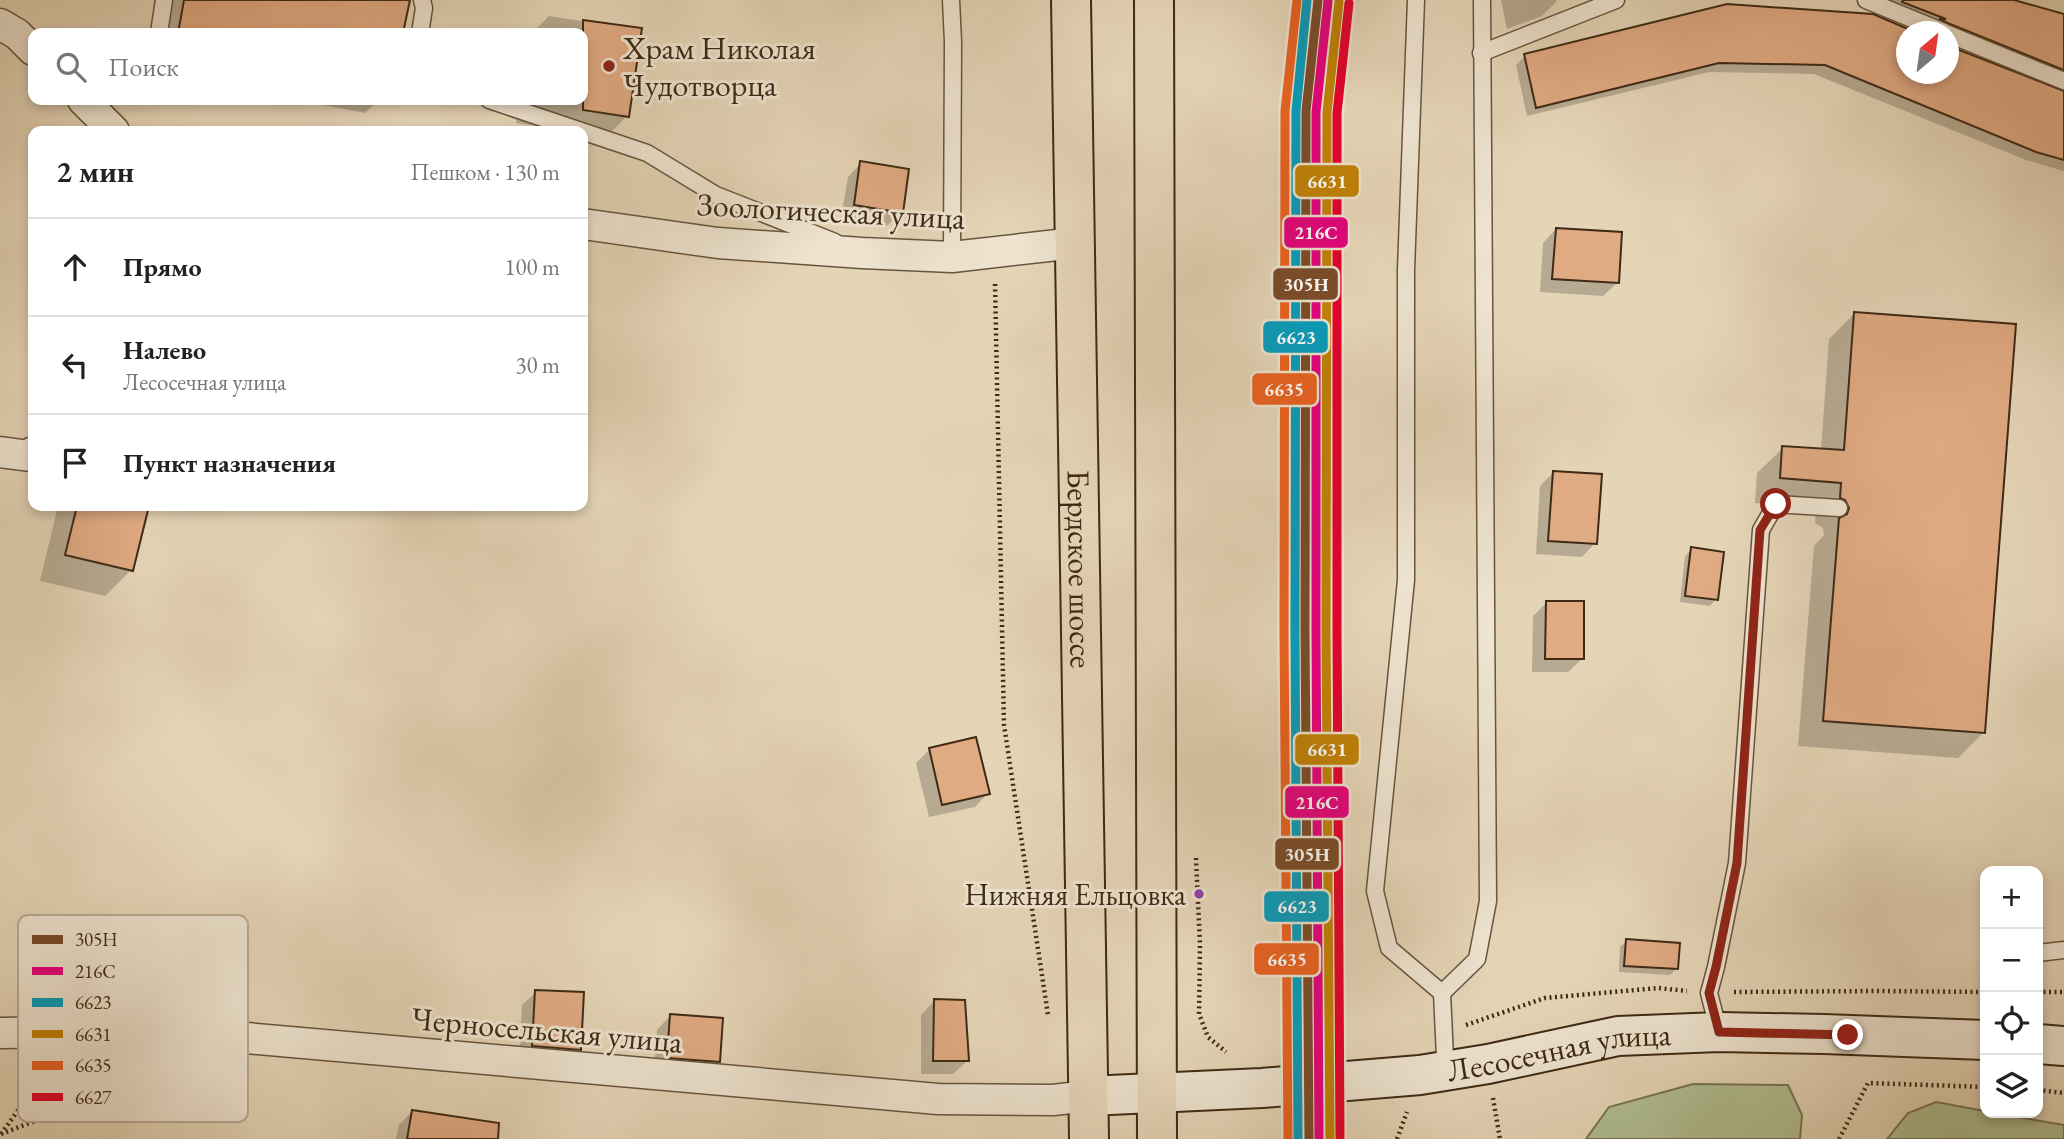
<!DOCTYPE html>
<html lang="ru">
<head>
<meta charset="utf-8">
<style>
  :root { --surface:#fff; --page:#f6f6f6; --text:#222; --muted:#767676; --line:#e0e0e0 }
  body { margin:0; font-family:"EB Garamond",serif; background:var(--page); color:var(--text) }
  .controls { position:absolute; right:21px; bottom:21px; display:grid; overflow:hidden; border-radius:14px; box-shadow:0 4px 10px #0003 }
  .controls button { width:63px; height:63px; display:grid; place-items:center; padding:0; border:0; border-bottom:2px solid var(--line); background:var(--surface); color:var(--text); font:35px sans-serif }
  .compass { position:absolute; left:1896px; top:21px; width:63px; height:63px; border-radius:50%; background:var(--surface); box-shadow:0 4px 10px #0003; rotate:29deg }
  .stop { position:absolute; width:21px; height:21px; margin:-16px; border:5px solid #8f2418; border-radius:50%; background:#fff }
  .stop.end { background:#8f2418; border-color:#fff; box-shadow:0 2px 7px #0008 }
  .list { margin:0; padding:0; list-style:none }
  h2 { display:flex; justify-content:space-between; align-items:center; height:91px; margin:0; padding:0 28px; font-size:30px }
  h2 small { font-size:23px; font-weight:400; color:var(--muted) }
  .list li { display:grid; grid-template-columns:46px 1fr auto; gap:21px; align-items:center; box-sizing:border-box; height:98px; padding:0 28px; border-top:2px solid var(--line) }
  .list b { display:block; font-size:26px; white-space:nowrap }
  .list p { margin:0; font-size:23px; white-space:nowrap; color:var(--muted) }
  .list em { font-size:23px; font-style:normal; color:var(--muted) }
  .icon { flex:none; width:38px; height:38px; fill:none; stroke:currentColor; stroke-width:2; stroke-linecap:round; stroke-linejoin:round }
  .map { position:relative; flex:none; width:2064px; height:1139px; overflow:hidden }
  .search { position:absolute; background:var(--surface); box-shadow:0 4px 10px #0003; left:28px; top:28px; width:560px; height:77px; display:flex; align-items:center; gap:18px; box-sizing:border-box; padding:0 24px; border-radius:14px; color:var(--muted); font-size:26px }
  .panel { position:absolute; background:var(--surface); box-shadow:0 4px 10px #0003; left:28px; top:126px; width:560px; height:385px; border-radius:14px }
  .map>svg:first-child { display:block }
  .green { fill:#b0be92; stroke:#777454; stroke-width:2 }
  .shadow { fill:#0003 }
  .building { fill:#e0aa83; stroke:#3e2a15; stroke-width:2 }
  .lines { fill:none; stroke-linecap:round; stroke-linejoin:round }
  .lane-casing { stroke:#68553e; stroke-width:19 }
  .street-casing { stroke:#68553e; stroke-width:33 }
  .secondary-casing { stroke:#3e2a15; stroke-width:42 }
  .highway-casing { stroke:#3e2a15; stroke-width:42 }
  .path { stroke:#3e2a15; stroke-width:4.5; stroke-dasharray:2 3.5; stroke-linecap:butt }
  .lane { stroke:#eee4d0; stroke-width:16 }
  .street { stroke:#eee4d0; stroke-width:30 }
  .secondary { stroke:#eee4d0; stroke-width:38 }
  .highway { stroke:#e5d5b7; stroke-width:38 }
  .rail-1-casing { stroke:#eee4d0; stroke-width:14 }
  .rail-2-casing { stroke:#eee4d0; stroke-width:14 }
  .rail-3-casing { stroke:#eee4d0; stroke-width:14 }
  .rail-4-casing { stroke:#eee4d0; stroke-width:14 }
  .rail-5-casing { stroke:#eee4d0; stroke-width:14 }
  .rail-6-casing { stroke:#eee4d0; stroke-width:14 }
  .rail-1 { stroke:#7a4b2a; stroke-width:9 }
  .rail-2 { stroke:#e5007d; stroke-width:9 }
  .rail-3 { stroke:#069cbc; stroke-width:9 }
  .rail-4 { stroke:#c08106; stroke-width:9 }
  .rail-5 { stroke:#e96221; stroke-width:9 }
  .rail-6 { stroke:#e4002b; stroke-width:9 }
  .route { stroke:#8f2418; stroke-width:9 }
  .poi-dot { fill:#8f2418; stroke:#eee4d0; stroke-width:2.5 }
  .bus-dot { fill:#8e44ad; stroke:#eee4d0; stroke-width:2.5 }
  .labels { text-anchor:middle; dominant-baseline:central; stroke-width:6; stroke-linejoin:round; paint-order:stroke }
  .bus-label { font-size:30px; fill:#3e2a15; stroke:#eee4d0; text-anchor:end }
  .poi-label { font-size:32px; fill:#3e2a15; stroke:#eee4d0; text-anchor:start }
  .street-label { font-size:32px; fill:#3e2a15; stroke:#eee4d0 }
  .key { fill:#eee4d0; stroke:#b9ac98; stroke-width:2 }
  .key-label { font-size:19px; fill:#3e2a15 }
  .line-badge { stroke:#eee4d0; stroke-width:2.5 }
  .badge-label { font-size:19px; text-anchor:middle; font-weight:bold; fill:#fff }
</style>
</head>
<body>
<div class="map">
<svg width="2064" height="1139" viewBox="0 0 2064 1139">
  <rect width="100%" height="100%" fill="#e5d5b7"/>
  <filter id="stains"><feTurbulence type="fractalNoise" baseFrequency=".00286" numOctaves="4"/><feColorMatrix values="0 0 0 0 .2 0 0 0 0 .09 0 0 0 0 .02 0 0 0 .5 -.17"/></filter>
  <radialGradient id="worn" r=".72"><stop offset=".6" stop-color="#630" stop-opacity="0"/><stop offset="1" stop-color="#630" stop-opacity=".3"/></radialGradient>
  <g class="green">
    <path d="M1693,1084L1788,1085L1802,1115L1800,1139H1586L1609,1107Z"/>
    <path d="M1936,1102L1985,1111V1113H1995L2064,1125V1139H1887L1908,1113Z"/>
  </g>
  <g class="shadow">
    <path d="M164,0H408L402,33H158Z"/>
    <path d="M1501,0H1556V2L1542,16L1507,29Z"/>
    <path d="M1865,0H2009L2064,16V87Z"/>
    <path d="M549,16L640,30L627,116L607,136L516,123L519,100H583V33H532Z"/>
    <path d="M1906,32V74H1948V47L2064,93V171L2026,160L1814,74L1709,72L1527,116L1516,65L1525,56Z"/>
    <path d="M295,100H379L365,113Z"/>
    <path d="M861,163L901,212L887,226L841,218L848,177Z"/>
    <path d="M1556,229L1617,283L1603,296L1540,292L1543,243Z"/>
    <path d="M1855,313L1984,732L1958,758L1798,746L1814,546L1824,535L1823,528L1815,523L1816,508L1755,503L1757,473L1783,448L1821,450L1829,339Z"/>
    <path d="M1553,473L1595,543L1582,557L1536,554L1540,486Z"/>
    <path d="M58,506H147L131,570L105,596L40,581Z"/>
    <path d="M1692,549L1716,599L1710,606L1680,602L1685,556Z"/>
    <path d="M1547,602L1582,659L1568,672H1532L1533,616Z"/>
    <path d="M930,749L988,793L975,807L929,817L916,763Z"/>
    <path d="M1627,941L1676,969L1670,975L1619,972L1620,947Z"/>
    <path d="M536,992L579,1049L565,1063L519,1059L522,1005Z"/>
    <path d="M934,1001L967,1061L953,1074H921V1015Z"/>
    <path d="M670,1016L719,1061L705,1075L654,1071L657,1030Z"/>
    <path d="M412,1111L459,1139H396L399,1125Z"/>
  </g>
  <g class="building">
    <path d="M184,0H410L403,33H178Z"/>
    <path d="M1903,0H2014L2064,14V70L1950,24L1939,19H1946L1902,2Z"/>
    <path d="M1727,4L1873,14L1915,32H1907V74H1949V46L2064,91V160L2036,152L1825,65L1719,63L1536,108L1524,54Z"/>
    <path d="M583,20L642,28L629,117L583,110Z"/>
    <path d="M860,161L909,169L903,213L854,205Z"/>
    <path d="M1556,228L1622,232L1619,283L1552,279Z"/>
    <path d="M1854,312L2016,324L1985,733L1823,721L1839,518L1847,514L1849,508L1845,500L1840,498L1841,483L1780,478L1782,446L1844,450Z"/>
    <path d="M1553,471L1602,474L1597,544L1548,541Z"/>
    <path d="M77,506H149L133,571L65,555Z"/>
    <path d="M1691,547L1724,552L1718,600L1685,596Z"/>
    <path d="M1546,601H1584V659H1545Z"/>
    <path d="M976,737L990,794L942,805L929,748Z"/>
    <path d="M1626,939L1680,943L1678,969L1624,966Z"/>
    <path d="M535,990L584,992L581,1050L532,1046Z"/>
    <path d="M934,999L965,1000L969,1061H933Z"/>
    <path d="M670,1014L723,1018L720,1062L667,1058Z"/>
    <path d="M412,1110L499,1123L498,1139H407Z"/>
  </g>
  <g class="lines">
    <g class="lane-casing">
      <g id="lane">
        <path d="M951,0L953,42L952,257"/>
        <path d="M1416,0L1406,270V580L1375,891L1389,948L1442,993L1445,1058"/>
        <path d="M1866,0L1944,32"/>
        <path d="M159,33L164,0"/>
        <path d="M420,33L424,8L422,0"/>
        <path d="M1948,34L2064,81"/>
        <path d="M1481,53L1616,0"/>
        <path d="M489,100L647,153L716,195L835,242"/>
        <path d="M2038,953L2064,950"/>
        <path d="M1442,993L1477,959L1488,901L1482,0"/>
        <path d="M1719,1032L1709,993L1716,967L1737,863L1761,530L1776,504L1839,508"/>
      </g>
    </g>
    <g class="street-casing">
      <g id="street">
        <path d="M0,24L17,34L33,50"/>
        <path d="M83,100L114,131"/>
        <path d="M583,224L718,243L862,253L952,257L1075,243"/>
        <path d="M0,452L30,456L33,452"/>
        <path d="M0,1033L67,1032L127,1037L246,1038L938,1099L1053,1100L1088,1096"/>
      </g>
    </g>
    <g class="secondary-casing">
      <g id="secondary">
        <path d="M2038,1044L2064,1046"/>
        <path id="s1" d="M1088,1096L1262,1088L1420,1075L1488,1064L1618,1036L1719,1032L1824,1034L1985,1040"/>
      </g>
    </g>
    <g class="highway-casing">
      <g id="highway">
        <path id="s2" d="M1071,0L1089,1139"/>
        <path d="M1154,0L1157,1139"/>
      </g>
    </g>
    <g class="path">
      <path d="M995,284L1004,725L1048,1015"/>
      <path d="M1196,858L1200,945L1199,1014L1208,1037L1226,1052"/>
      <path d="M1734,992L1876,991L1985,992"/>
      <path d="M2038,992H2064"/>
      <path d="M1466,1025L1545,998L1658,988L1687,991"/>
      <path d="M2038,1090L2064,1093"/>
      <path d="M1493,1098L1500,1139"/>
      <path d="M1,1134L64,1110L190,1084L208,1069"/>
      <path d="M1,1134L37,1084L49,1063"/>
      <path d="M1397,1139L1407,1112"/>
      <path d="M1839,1139L1868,1083L1985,1087"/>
    </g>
    <use href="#lane" class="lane"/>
    <use href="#street" class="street"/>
    <use href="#secondary" class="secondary"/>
    <use href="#highway" class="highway"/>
    <g class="rail-1-casing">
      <path id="rail-1" d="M1309,1139L1305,633L1306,111L1318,0"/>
    </g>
    <g class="rail-2-casing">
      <path id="rail-2" d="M1319,1139L1316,633V112L1328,1"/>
    </g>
    <g class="rail-3-casing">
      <path id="rail-3" d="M1298,1139L1295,633L1296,111L1307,0"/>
    </g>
    <g class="rail-4-casing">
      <path id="rail-4" d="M1330,1139L1326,633L1327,112L1339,2"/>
    </g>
    <g class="rail-5-casing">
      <path id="rail-5" d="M1288,1139L1284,633L1285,111L1297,0"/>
    </g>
    <g class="rail-6-casing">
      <path id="rail-6" d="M1340,1139L1337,633V113L1349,3"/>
    </g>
    <use href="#rail-1" class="rail-1"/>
    <use href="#rail-2" class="rail-2"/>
    <use href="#rail-3" class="rail-3"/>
    <use href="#rail-4" class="rail-4"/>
    <use href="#rail-5" class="rail-5"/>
    <use href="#rail-6" class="rail-6"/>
  </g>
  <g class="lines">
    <path class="route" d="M1776,504L1760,530L1737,863L1716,967L1709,993L1719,1032L1848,1035"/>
  </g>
  <circle class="poi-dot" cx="609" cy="66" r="7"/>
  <circle class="bus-dot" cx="1199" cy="894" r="6"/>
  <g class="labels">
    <g class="bus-label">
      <text x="1186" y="894">Нижняя Ельцовка</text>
    </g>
    <g class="poi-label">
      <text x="623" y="48">Храм Николая<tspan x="623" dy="37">Чудотворца</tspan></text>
    </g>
    <g class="street-label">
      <text transform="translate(831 211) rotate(3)">Зоологическая улица</text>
      <text stroke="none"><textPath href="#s2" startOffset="569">Бердское шоссе</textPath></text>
      <text transform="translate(547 1030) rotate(5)">Черносельская улица</text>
      <text stroke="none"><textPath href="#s1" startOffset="474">Лесосечная улица</textPath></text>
    </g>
  </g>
  <rect x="18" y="915" width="230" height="207" rx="10" class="key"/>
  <rect x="32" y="935" width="31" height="9" fill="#7a4b2a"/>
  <rect x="32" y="967" width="31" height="8" fill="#e5007d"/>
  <rect x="32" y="998" width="31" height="9" fill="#069cbc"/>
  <rect x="32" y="1030" width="31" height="8" fill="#c08106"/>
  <rect x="32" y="1061" width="31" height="9" fill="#e96221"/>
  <rect x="32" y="1093" width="31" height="8" fill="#e4002b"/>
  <g class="key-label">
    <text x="75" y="946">305Н</text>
    <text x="75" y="978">216С</text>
    <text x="75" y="1009">6623</text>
    <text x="75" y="1041">6631</text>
    <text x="75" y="1072">6635</text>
    <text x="75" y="1104">6627</text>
  </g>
  <g class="line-badge">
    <rect x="1294" y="164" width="66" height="34" rx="7" fill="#c08106"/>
    <rect x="1283" y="216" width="66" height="33" rx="7" fill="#e5007d"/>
    <rect x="1272" y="267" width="67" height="34" rx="7" fill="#7a4b2a"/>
    <rect x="1262" y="320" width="67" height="34" rx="7" fill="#069cbc"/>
    <rect x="1251" y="372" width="67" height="34" rx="7" fill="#e96221"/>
    <rect x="1294" y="733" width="66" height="33" rx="7" fill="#c08106"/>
    <rect x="1284" y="785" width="66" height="34" rx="7" fill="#e5007d"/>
    <rect x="1274" y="837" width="66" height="34" rx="7" fill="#7a4b2a"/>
    <rect x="1263" y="890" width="67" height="33" rx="7" fill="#069cbc"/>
    <rect x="1253" y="942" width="67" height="34" rx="7" fill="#e96221"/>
  </g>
  <g class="badge-label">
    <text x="1327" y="188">6631</text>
    <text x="1316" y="239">216С</text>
    <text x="1306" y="291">305Н</text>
    <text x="1296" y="344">6623</text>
    <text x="1284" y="396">6635</text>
    <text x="1327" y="756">6631</text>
    <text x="1317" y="809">216С</text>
    <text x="1307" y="861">305Н</text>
    <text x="1297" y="913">6623</text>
    <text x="1287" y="966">6635</text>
  </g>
  <rect width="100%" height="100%" filter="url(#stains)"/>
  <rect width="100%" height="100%" fill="url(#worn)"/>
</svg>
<div class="controls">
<button>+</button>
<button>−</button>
<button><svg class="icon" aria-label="locate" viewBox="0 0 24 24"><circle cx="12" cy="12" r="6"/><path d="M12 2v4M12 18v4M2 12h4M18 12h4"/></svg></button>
<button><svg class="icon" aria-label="layers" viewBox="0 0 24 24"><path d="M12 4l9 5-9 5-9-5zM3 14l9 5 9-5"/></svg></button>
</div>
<svg class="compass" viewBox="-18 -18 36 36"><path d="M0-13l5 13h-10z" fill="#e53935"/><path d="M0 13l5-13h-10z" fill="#767676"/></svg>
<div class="stop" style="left:1776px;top:504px"></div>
<div class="stop end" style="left:1848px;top:1035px"></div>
<div class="search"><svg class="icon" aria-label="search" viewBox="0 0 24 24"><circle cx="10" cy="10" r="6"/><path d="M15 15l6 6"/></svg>Поиск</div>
<section class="panel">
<h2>2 мин<small>Пешком · 130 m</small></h2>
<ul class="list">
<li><svg class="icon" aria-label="ahead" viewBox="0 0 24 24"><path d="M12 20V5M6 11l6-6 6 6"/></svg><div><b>Прямо</b></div><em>100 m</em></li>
<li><svg class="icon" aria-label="left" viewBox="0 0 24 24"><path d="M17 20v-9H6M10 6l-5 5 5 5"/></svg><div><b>Налево</b><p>Лесосечная улица</p></div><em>30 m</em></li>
<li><svg class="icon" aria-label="arrive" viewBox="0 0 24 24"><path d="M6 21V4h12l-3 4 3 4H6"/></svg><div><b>Пункт назначения</b></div></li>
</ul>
</section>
</div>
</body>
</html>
